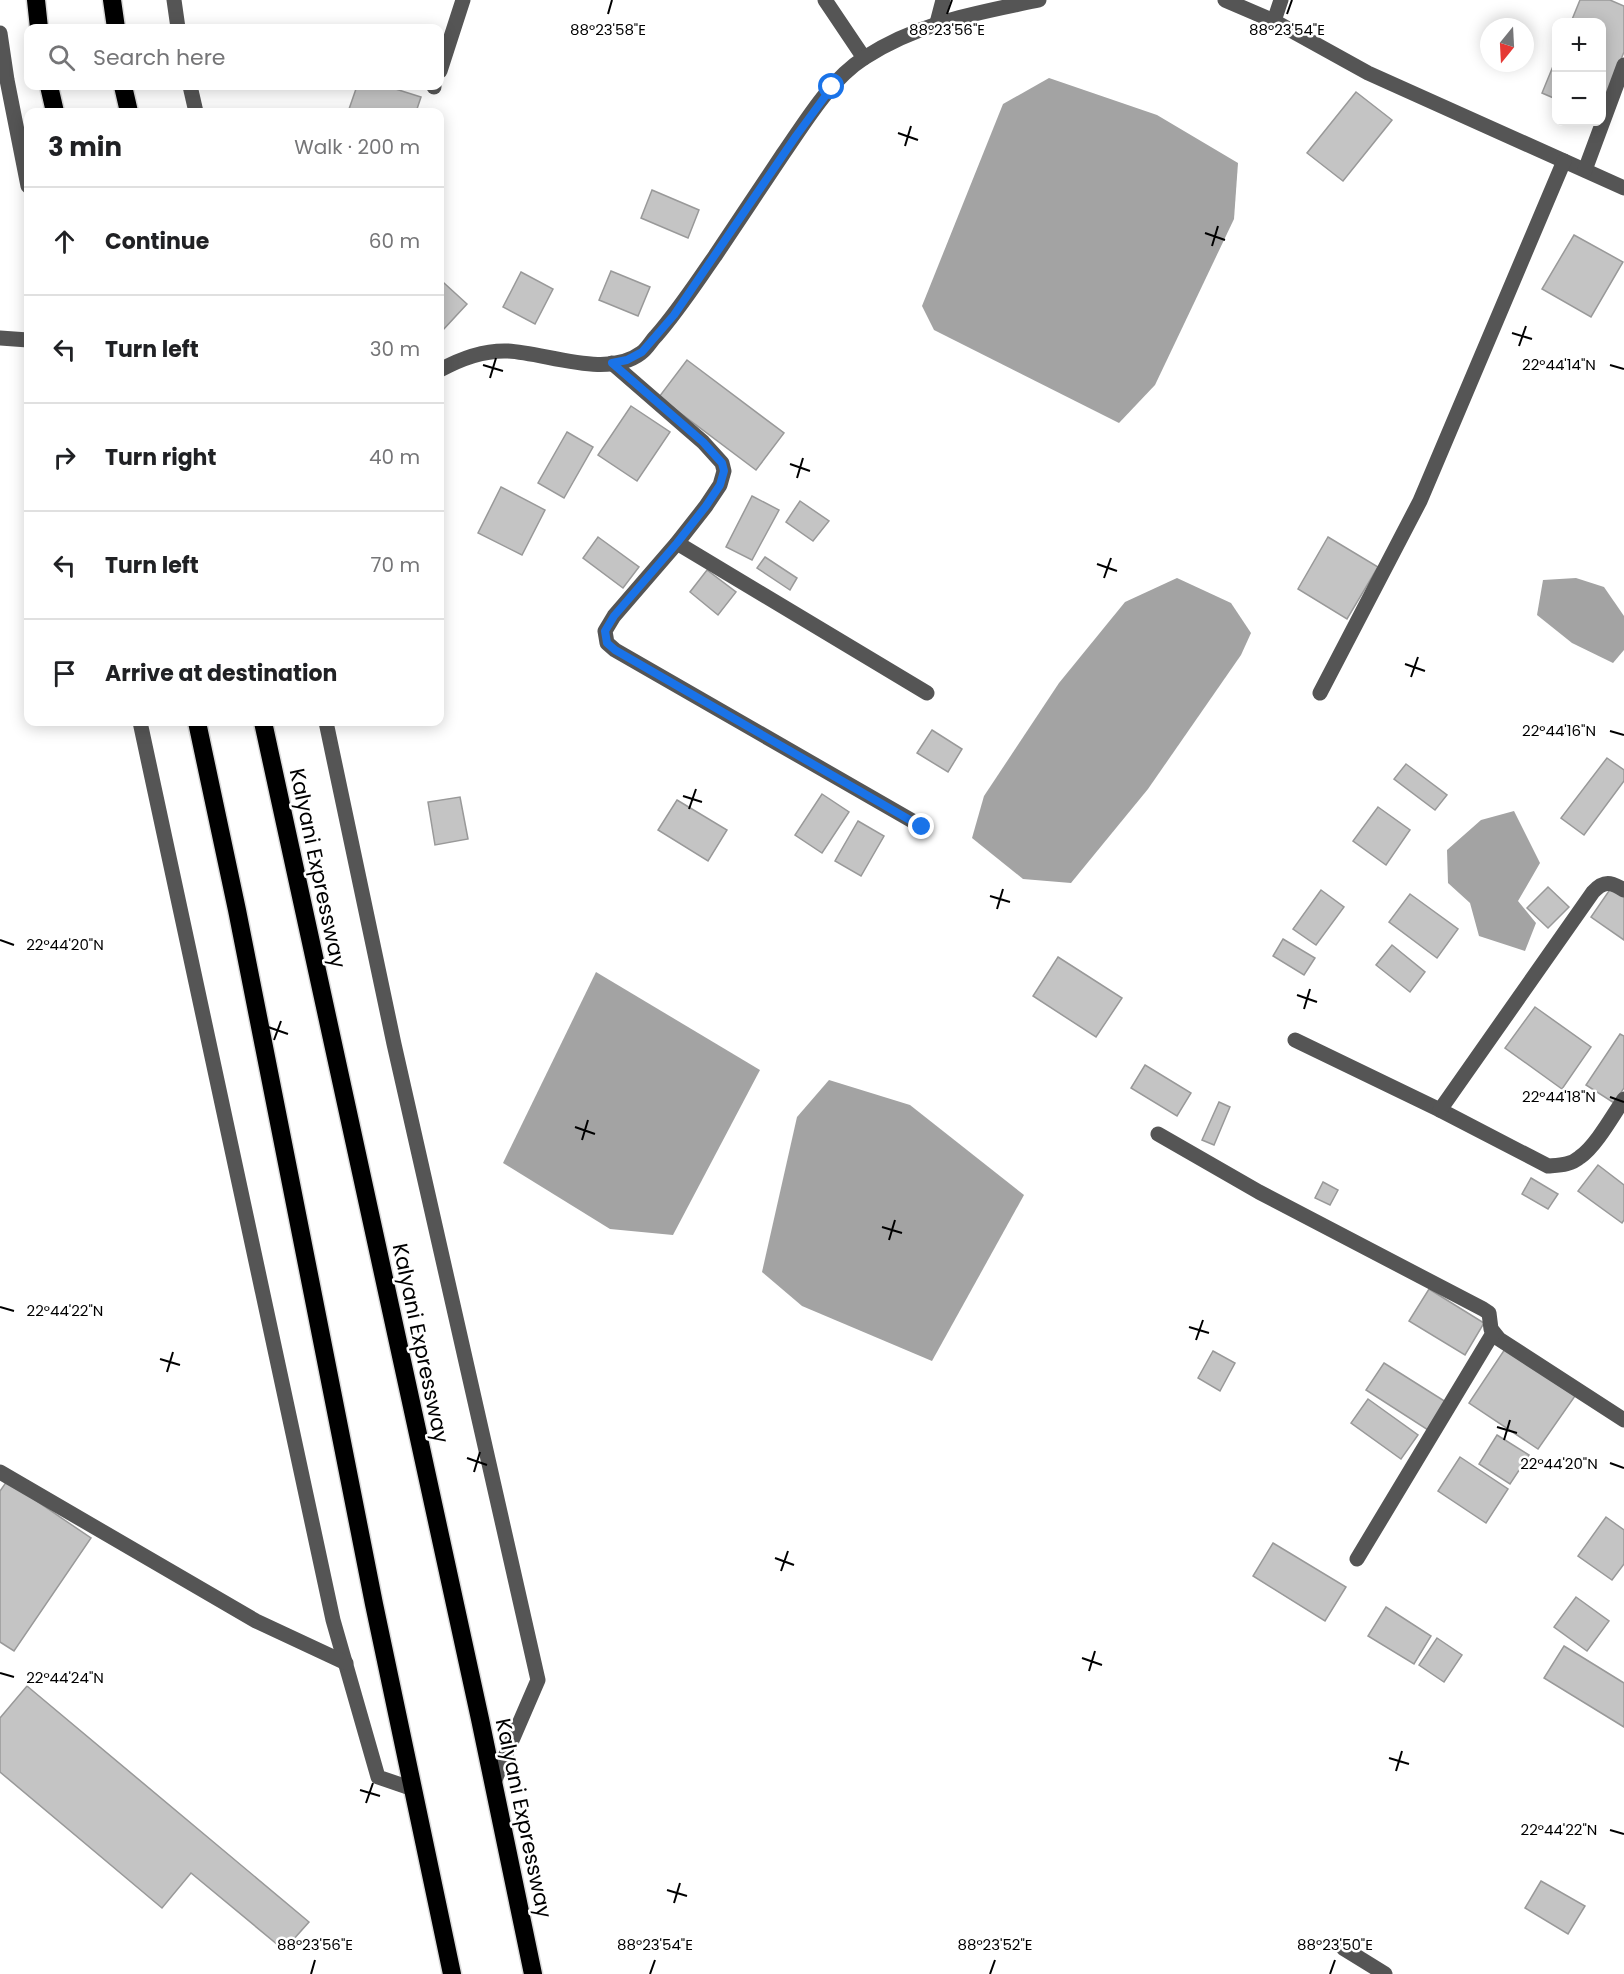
<!DOCTYPE html>
<html lang="en">
<head>
<meta charset="utf-8">
<style>
  :root { --surface:#fff; --page:#f6f6f6; --text:#202124; --muted:#757577; --line:#e0e0e0 }
  body { margin:0; font-family:Poppins,sans-serif; background:var(--page); color:var(--text) }
  .controls { position:absolute; right:18px; top:18px; display:grid; overflow:hidden; border-radius:12px; box-shadow:0 3px 15px #0003 }
  .controls button { width:54px; height:54px; display:grid; place-items:center; padding:0; border:0; border-bottom:2px solid var(--line); background:var(--surface); color:var(--text); font:30px sans-serif }
  .compass { position:absolute; left:1480px; top:18px; width:54px; height:54px; border-radius:50%; background:var(--surface); box-shadow:0 3px 15px #0003; rotate:198deg }
  .stop { position:absolute; width:18px; height:18px; margin:-14px; border:4px solid #1a73e8; border-radius:50%; background:#fff }
  .stop.end { background:#1a73e8; border-color:#fff; box-shadow:0 2px 6px #0008 }
  .list { margin:0; padding:0; list-style:none }
  h2 { display:flex; justify-content:space-between; align-items:center; height:78px; margin:0; padding:0 24px; font-size:26px }
  h2 small { font-size:20px; font-weight:400; color:var(--muted) }
  .list li { display:grid; grid-template-columns:39px 1fr auto; gap:18px; align-items:center; box-sizing:border-box; height:108px; padding:0 24px; border-top:2px solid var(--line) }
  .list b { display:block; font-size:22px; white-space:nowrap }
  .list em { font-size:20px; font-style:normal; color:var(--muted) }
  .icon { flex:none; width:33px; height:33px; fill:none; stroke:currentColor; stroke-width:2; stroke-linecap:round; stroke-linejoin:round }
  .map { position:relative; flex:none; width:1624px; height:1974px; overflow:hidden }
  .search { position:absolute; background:var(--surface); box-shadow:0 3px 15px #0003; left:24px; top:24px; width:420px; height:66px; display:flex; align-items:center; gap:15px; box-sizing:border-box; padding:0 21px; border-radius:12px; color:var(--muted); font-size:22px }
  .panel { position:absolute; background:var(--surface); box-shadow:0 3px 15px #0003; left:24px; top:108px; width:420px; height:618px; border-radius:12px }
  .map>svg:first-child { display:block }
  .water { fill:#a3a3a3 }
  .building { fill:#c4c4c4; stroke:#999; stroke-width:1.5 }
  .lines { fill:none; stroke-linecap:round; stroke-linejoin:round }
  .highway-casing { stroke:#dbdbdb; stroke-width:21 }
  .minor { stroke:#555; stroke-width:15 }
  .highway { stroke:#000; stroke-width:18 }
  .route { stroke:#1a73e8; stroke-width:8 }
  .ticks { fill:none; stroke:#000; stroke-width:2 }
  .labels { text-anchor:middle; dominant-baseline:central; stroke-width:5; stroke-linejoin:round; paint-order:stroke }
  .street-label { font-size:21px; fill:#000; stroke:#fff }
  .ticks-label { font-size:15px; text-anchor:middle; fill:#000; stroke:#fff; stroke-width:5; stroke-linejoin:round; paint-order:stroke }
</style>
</head>
<body>
<div class="map">
<svg width="1624" height="1974" viewBox="0 0 1624 1974">
  <rect width="100%" height="100%" fill="#fff"/>
  <g class="water">
    <path d="M1049,78L1157,115L1238,163L1234,219L1155,385L1119,423L934,330L922,306L1003,104Z"/>
    <path d="M1177,578L1231,603L1251,633L1241,655L1148,789L1071,883L1023,879L972,838L984,796L1059,683L1125,602Z"/>
    <path d="M1576,578L1604,587L1624,616V650L1613,663L1572,643L1537,615L1543,580Z"/>
    <path d="M1514,811L1540,863L1518,901L1536,923L1525,951L1479,936L1470,903L1448,883L1447,850L1481,820Z"/>
    <path d="M596,972L760,1070L673,1235L610,1229L503,1163Z"/>
    <path d="M829,1080L910,1105L1024,1195L932,1361L802,1306L762,1272L797,1117Z"/>
  </g>
  <g class="building">
    <path d="M1580,0H1610L1624,6V52L1602,106V22H1571Z"/>
    <path d="M1556,59V99L1542,93Z"/>
    <path d="M357,86H386L421,97L416,112H348Z"/>
    <path d="M1356,92L1392,120L1343,181L1307,153Z"/>
    <path d="M652,190L699,210L688,238L641,218Z"/>
    <path d="M1574,235L1623,262L1591,317L1542,289Z"/>
    <path d="M611,271L650,287L638,316L599,300Z"/>
    <path d="M521,272L553,289L535,324L503,307Z"/>
    <path d="M444,283L467,304L442,331L440,328V288Z"/>
    <path d="M687,360L784,433L756,470L659,397Z"/>
    <path d="M631,406L670,432L637,481L598,455Z"/>
    <path d="M567,432L593,447L564,498L538,483Z"/>
    <path d="M501,487L545,510L522,555L478,533Z"/>
    <path d="M752,496L779,510L752,560L726,547Z"/>
    <path d="M800,501L829,521L813,541L786,522Z"/>
    <path d="M598,537L639,567L623,588L583,558Z"/>
    <path d="M1328,537L1378,567L1347,619L1298,589Z"/>
    <path d="M765,557L797,578L790,590L757,568Z"/>
    <path d="M707,570L736,592L718,615L690,592Z"/>
    <path d="M932,730L962,749L948,772L917,753Z"/>
    <path d="M1607,758L1624,770V781L1584,835L1561,818Z"/>
    <path d="M1406,764L1447,795L1435,810L1394,779Z"/>
    <path d="M822,794L849,812L822,853L795,835Z"/>
    <path d="M460,797L468,839L435,845L428,802Z"/>
    <path d="M677,800L727,830L708,861L658,830Z"/>
    <path d="M1378,807L1410,830L1386,865L1353,841Z"/>
    <path d="M858,821L884,836L861,876L835,861Z"/>
    <path d="M1548,887L1569,907L1548,928L1527,908Z"/>
    <path d="M1611,888L1624,897V940L1591,917Z"/>
    <path d="M1321,890L1344,907L1316,945L1293,929Z"/>
    <path d="M1410,894L1458,929L1437,958L1389,922Z"/>
    <path d="M1283,939L1315,958L1304,975L1273,956Z"/>
    <path d="M1392,945L1425,972L1410,992L1376,965Z"/>
    <path d="M1058,957L1122,998L1096,1037L1033,996Z"/>
    <path d="M1535,1007L1591,1047L1562,1089L1505,1048Z"/>
    <path d="M1620,1034L1624,1036V1088L1614,1103L1586,1085Z"/>
    <path d="M1145,1065L1191,1093L1177,1116L1131,1088Z"/>
    <path d="M1219,1102L1230,1107L1214,1145L1202,1140Z"/>
    <path d="M1598,1165L1624,1185V1220L1622,1223L1578,1191Z"/>
    <path d="M1531,1178L1558,1194L1548,1209L1522,1194Z"/>
    <path d="M1323,1182L1338,1190L1330,1205L1315,1198Z"/>
    <path d="M1429,1289L1484,1323L1465,1355L1409,1321Z"/>
    <path d="M1505,1349L1575,1396L1538,1449L1469,1403Z"/>
    <path d="M1213,1351L1235,1363L1220,1391L1198,1378Z"/>
    <path d="M1384,1363L1446,1402L1428,1430L1366,1390Z"/>
    <path d="M1368,1399L1418,1435L1401,1459L1351,1423Z"/>
    <path d="M1497,1435L1529,1455L1510,1484L1479,1464Z"/>
    <path d="M1460,1457L1508,1489L1486,1523L1438,1491Z"/>
    <path d="M7,1481L91,1538L14,1651L0,1642V1491Z"/>
    <path d="M1606,1517L1624,1530V1564L1612,1580L1578,1556Z"/>
    <path d="M1273,1543L1346,1587L1325,1621L1253,1576Z"/>
    <path d="M1576,1597L1609,1621L1587,1651L1554,1627Z"/>
    <path d="M1386,1607L1431,1636L1414,1664L1368,1636Z"/>
    <path d="M1437,1638L1462,1655L1444,1682L1419,1665Z"/>
    <path d="M1564,1646L1624,1683V1727L1544,1678Z"/>
    <path d="M27,1686L309,1922L284,1950L191,1873L162,1908L0,1772V1718Z"/>
    <path d="M1541,1881L1585,1906L1568,1934L1525,1908Z"/>
  </g>
  <g class="lines">
    <g class="highway-casing">
      <g id="highway">
        <path d="M36,0L39,28"/>
        <path d="M112,0L116,28"/>
        <path d="M49,86L55,112"/>
        <path d="M123,86L129,112"/>
        <path d="M197,722L237,910L374,1604L452,1974"/>
        <path d="M263,722L480,1719L533,1974"/>
      </g>
    </g>
    <g class="minor">
      <path d="M174,0L178,28"/>
      <path d="M825,0L864,58"/>
      <path d="M1225,0L1274,21L1368,73L1624,188"/>
      <path d="M1274,21L1281,0"/>
      <path d="M937,23L943,0"/>
      <path d="M0,33L7,80L28,186"/>
      <path d="M440,71L463,0"/>
      <path d="M190,86L196,112"/>
      <path d="M434,87V86"/>
      <path d="M1585,170L1624,65"/>
      <path d="M0,338L28,340"/>
      <path d="M612,363L703,442L722,463L724,471L720,485L706,506L677,543L614,616L605,631L607,643L615,650L923,827"/>
      <path d="M440,370C460,359 484,350 508,351C547,353 607,379 641,353C647,349 651,341 656,336C678,311 696,283 715,256C738,222 760,188 783,154C806,121 830,80 864,58C920,22 977,13 1039,0"/>
      <path d="M677,543L927,693"/>
      <path d="M1320,693L1420,501L1564,161"/>
      <path d="M140,722L333,1620L378,1777L413,1789"/>
      <path d="M326,722L394,1044L538,1680L494,1782"/>
      <path d="M1295,1040L1440,1110L1548,1166C1560,1165 1571,1165 1580,1157C1596,1146 1613,1115 1624,1099"/>
      <path d="M1440,1110L1593,892C1604,880 1611,882 1624,890"/>
      <path d="M1158,1134L1259,1192L1483,1309L1489,1313L1491,1329L1499,1339L1624,1420"/>
      <path d="M0,1472L256,1621L346,1663"/>
      <path d="M1357,1559L1493,1333"/>
      <path d="M1343,1948L1385,1974"/>
    </g>
    <use href="#highway" class="highway"/>
  </g>
  <g class="lines">
    <path class="route" d="M832,87L796,136L674,315L642,352L627,360L612,363L703,442L722,463L724,471L720,485L706,506L677,543L614,616L605,631L607,643L615,650L922,827"/>
  </g>
  <path class="ticks" d="M608,14L612,0M947,14L952,0M1287,14L1292,0M898,133L918,140M905,146L911,126M1205,233L1225,240M1212,246L1218,226M1512,333L1532,339M1519,346L1526,326M483,365L503,371M1610,365L1624,369M490,378L496,358M790,464L810,471M797,478L803,458M1097,564L1117,571M1104,578L1111,558M1405,664L1425,671M1411,677L1418,657M1610,731L1624,735M683,796L702,802M689,809L696,789M990,896L1010,902M997,909L1003,889M0,940L14,945M1297,995L1317,1002M1304,1009L1310,989M268,1027L288,1034M274,1040L281,1021M1610,1097L1624,1102M575,1127L595,1134M582,1140L588,1120M882,1227L902,1233M889,1240L895,1220M0,1307L14,1311M1189,1327L1209,1333M1196,1340L1203,1320M160,1359L180,1365M167,1372L173,1352M1497,1427L1517,1433M1504,1440L1510,1420M467,1458L487,1465M1610,1463L1624,1468M474,1472L480,1452M775,1558L794,1565M781,1571L788,1551M1082,1658L1102,1665M1089,1671L1095,1651M0,1673L14,1677M1389,1758L1409,1764M1396,1771L1402,1751M360,1790L380,1796M366,1803L373,1783M1610,1830L1624,1834M667,1890L687,1896M674,1903L680,1883M311,1974L315,1960M650,1974L655,1960M990,1974L995,1960M1330,1974L1335,1960"/>
  <g class="labels">
    <g class="street-label">
      <text transform="translate(318 868) rotate(78)">Kalyani Expressway</text>
      <text transform="translate(421 1343) rotate(78)">Kalyani Expressway</text>
      <text transform="translate(524 1818) rotate(78)">Kalyani Expressway</text>
    </g>
  </g>
  <g class="ticks-label">
    <text x="608" y="35">88°23'58"E</text>
    <text x="947" y="35">88°23'56"E</text>
    <text x="1287" y="35">88°23'54"E</text>
    <text x="1559" y="370">22°44'14"N</text>
    <text x="1559" y="736">22°44'16"N</text>
    <text x="65" y="950">22°44'20"N</text>
    <text x="1559" y="1102">22°44'18"N</text>
    <text x="65" y="1316">22°44'22"N</text>
    <text x="1559" y="1469">22°44'20"N</text>
    <text x="65" y="1683">22°44'24"N</text>
    <text x="1559" y="1835">22°44'22"N</text>
    <text x="315" y="1950">88°23'56"E</text>
    <text x="655" y="1950">88°23'54"E</text>
    <text x="995" y="1950">88°23'52"E</text>
    <text x="1335" y="1950">88°23'50"E</text>
  </g>
</svg>
<div class="controls">
<button>+</button>
<button>−</button>
</div>
<svg class="compass" viewBox="-18 -18 36 36"><path d="M0-13l5 13h-10z" fill="#e53935"/><path d="M0 13l5-13h-10z" fill="#757577"/></svg>
<div class="stop" style="left:832px;top:87px"></div>
<div class="stop end" style="left:922px;top:827px"></div>
<div class="search"><svg class="icon" aria-label="search" viewBox="0 0 24 24"><circle cx="10" cy="10" r="6"/><path d="M15 15l6 6"/></svg>Search here</div>
<section class="panel">
<h2>3 min<small>Walk · 200 m</small></h2>
<ul class="list">
<li><svg class="icon" aria-label="ahead" viewBox="0 0 24 24"><path d="M12 20V5M6 11l6-6 6 6"/></svg><div><b>Continue</b></div><em>60 m</em></li>
<li><svg class="icon" aria-label="left" viewBox="0 0 24 24"><path d="M17 20v-9H6M10 6l-5 5 5 5"/></svg><div><b>Turn left</b></div><em>30 m</em></li>
<li><svg class="icon" aria-label="right" viewBox="0 0 24 24"><path d="M7 20v-9h11M14 6l5 5-5 5"/></svg><div><b>Turn right</b></div><em>40 m</em></li>
<li><svg class="icon" aria-label="left" viewBox="0 0 24 24"><path d="M17 20v-9H6M10 6l-5 5 5 5"/></svg><div><b>Turn left</b></div><em>70 m</em></li>
<li><svg class="icon" aria-label="arrive" viewBox="0 0 24 24"><path d="M6 21V4h12l-3 4 3 4H6"/></svg><div><b>Arrive at destination</b></div></li>
</ul>
</section>
</div>
</body>
</html>
